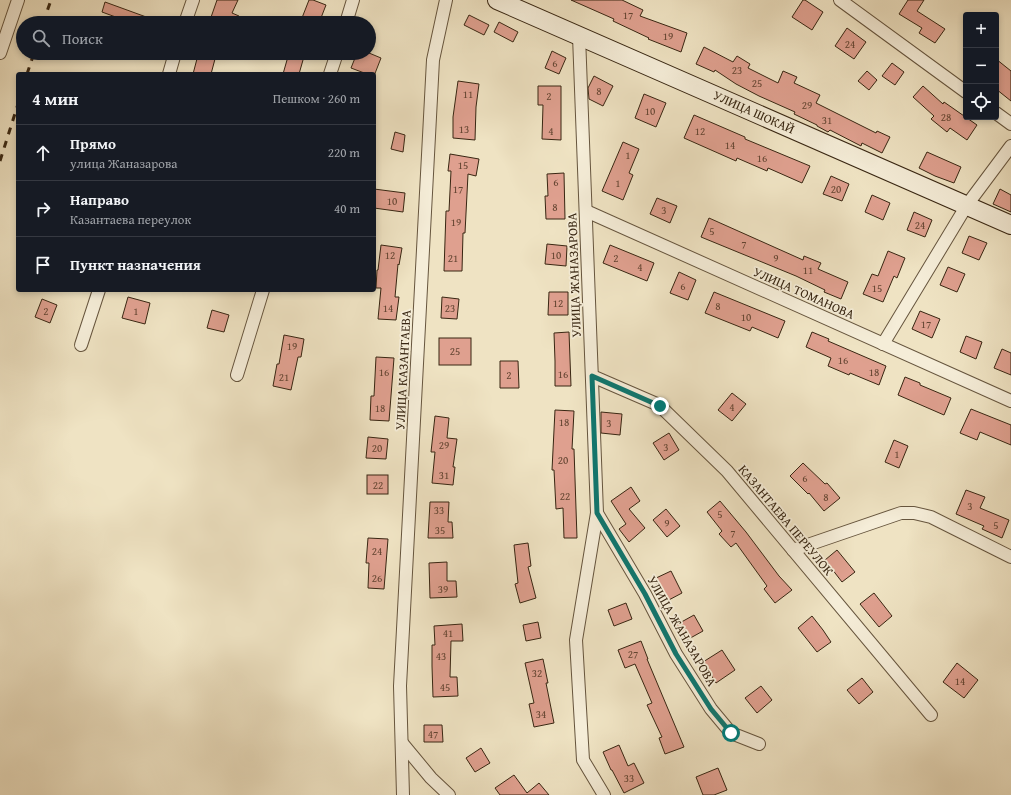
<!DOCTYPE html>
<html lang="ru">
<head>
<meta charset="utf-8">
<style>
  :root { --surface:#171b24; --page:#20242c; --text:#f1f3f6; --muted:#9ea1a6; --line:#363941 }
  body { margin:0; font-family:"Gentium Book Plus",serif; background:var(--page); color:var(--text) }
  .controls { position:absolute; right:12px; top:12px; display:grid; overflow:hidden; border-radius:4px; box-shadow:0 2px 6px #0003 }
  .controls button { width:36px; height:36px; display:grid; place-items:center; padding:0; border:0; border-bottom:1px solid var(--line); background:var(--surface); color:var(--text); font:20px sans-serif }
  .stop { position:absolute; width:12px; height:12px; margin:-9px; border:3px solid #0f766e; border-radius:50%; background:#fff }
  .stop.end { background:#0f766e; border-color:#fff; box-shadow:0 1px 4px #0008 }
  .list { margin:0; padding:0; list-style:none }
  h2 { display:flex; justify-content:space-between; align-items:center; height:52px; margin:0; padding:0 16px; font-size:17px }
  h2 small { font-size:13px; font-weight:400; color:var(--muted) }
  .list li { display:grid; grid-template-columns:26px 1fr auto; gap:12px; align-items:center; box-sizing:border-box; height:56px; padding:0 16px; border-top:1px solid var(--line) }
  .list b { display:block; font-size:15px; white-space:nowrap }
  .list p { margin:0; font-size:13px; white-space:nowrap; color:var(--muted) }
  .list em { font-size:13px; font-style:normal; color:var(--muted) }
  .icon { flex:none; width:22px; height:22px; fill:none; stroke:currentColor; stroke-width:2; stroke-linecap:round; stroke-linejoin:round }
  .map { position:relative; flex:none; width:1011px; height:795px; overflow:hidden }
  .search { position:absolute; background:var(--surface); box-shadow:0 2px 6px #0003; left:16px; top:16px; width:360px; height:44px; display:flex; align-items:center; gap:10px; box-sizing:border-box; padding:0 14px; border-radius:22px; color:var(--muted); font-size:15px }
  .panel { position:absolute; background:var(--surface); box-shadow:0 2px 6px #0003; left:16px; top:72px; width:360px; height:220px; border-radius:4px }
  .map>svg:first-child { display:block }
  .building { fill:#dfa08f; stroke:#382612 }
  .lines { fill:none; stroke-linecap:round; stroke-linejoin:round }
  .street-casing { stroke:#66553e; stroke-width:14 }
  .secondary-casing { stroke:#382612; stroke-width:20 }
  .street { stroke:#f5edd8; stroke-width:12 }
  .secondary { stroke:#f5edd8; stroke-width:18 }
  .rail { stroke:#382612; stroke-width:3; stroke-dasharray:7 7; stroke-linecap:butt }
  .route { stroke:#0f766e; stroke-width:5 }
  .labels { text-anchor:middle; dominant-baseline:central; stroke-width:3.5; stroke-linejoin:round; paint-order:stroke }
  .number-label { font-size:11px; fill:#624431 }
  .street-label { font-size:13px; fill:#382612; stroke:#f5edd8 }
</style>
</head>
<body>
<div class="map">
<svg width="1011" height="795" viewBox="0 0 1011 795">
  <rect width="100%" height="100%" fill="#efe3c3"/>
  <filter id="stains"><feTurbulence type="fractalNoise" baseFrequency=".005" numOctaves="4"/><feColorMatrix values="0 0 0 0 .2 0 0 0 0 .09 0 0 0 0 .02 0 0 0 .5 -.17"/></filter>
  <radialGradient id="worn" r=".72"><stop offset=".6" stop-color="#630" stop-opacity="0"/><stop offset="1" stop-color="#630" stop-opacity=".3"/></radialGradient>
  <g class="building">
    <path d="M217,0H238L232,13L239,16L236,23H209Z"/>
    <path d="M309,0H313L326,5L319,23H300Z"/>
    <path d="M571,0H622L643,10L640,16L687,33L681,52L648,39L649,38L613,21L614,19Z"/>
    <path d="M803,0H805L823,12L812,30L792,17Z"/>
    <path d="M908,0H924L917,11L945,29L935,43L919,33L922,28L899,14Z"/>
    <path d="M105,2L160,22V23H132L102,12Z"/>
    <path d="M469,15L489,25L484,35L464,25Z"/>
    <path d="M499,22L518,32L513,42L494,32Z"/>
    <path d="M847,28L866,42L854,59L835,46Z"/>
    <path d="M704,47L733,62L737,56L750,64L748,68L778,83L783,71L797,77L794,83L820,95L816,103L876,133L877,131L890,137L882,153L862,143L861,146L830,130L828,132L817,126V125L794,114L795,112L759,96L736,84L715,70L714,72L696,64Z"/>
    <path d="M552,51L566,58L559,74L545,68Z"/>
    <path d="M289,53H305L299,74H283Z"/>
    <path d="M357,53H369L381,58L374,76V74H367L351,68Z"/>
    <path d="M198,55L215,59L211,74H193Z"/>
    <path d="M996,59L1011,71V101L996,89Z"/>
    <path d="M892,63L904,72L895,85L882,76Z"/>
    <path d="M867,71L877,80L869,90L858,81Z"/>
    <path d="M594,76L613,86L603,106L589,99L588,88Z"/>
    <path d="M458,81L479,84L476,107L475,140L453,138V117Z"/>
    <path d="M538,86H561V140L542,139L543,105H538Z"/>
    <path d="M923,86L943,104L944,102L977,125L967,140L950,128L947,132L931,119L934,116L913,97Z"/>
    <path d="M644,94L666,103L656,127L635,118Z"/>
    <path d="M694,115L745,137V139L810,166L802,183L768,168L767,171L737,158L736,161L684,138Z"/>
    <path d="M395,132L405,135L403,152L391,149Z"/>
    <path d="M623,142L639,149L629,173L633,175L623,200L602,191Z"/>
    <path d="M927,152L961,167L954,183L935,176L919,168Z"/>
    <path d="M450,154L479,159L476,176L468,174L465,233H463L462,271H444L446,211H449L451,171H448Z"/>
    <path d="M564,173L565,219H546L545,196H548L547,174Z"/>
    <path d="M831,176L849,184L842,201L823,194Z"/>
    <path d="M374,189L405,193L403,212L374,208Z"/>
    <path d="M1000,189L1011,195V212L993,204Z"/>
    <path d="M872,195L890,203L883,220L865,212Z"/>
    <path d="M657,198L677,206L670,223L650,214Z"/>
    <path d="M914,212L932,220L925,237L907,230Z"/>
    <path d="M709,218L803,260L804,256L821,263L818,269L848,282L841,299L824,292L825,290L796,276L701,237Z"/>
    <path d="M969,236L987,243L979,260L962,253Z"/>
    <path d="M547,244L567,246L566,266L545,264Z"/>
    <path d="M381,245L402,248L399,265L398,264L395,297H399L396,320L378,319L381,288H376L377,270H378Z"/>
    <path d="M610,245L654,263L647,281L603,263Z"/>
    <path d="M888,251L905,258L897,278L894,276L883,302L863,294L872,274L878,276Z"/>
    <path d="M948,267L965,274L957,292L940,285Z"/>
    <path d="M679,272L696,280L688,300L670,293Z"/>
    <path d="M549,292H568V315H548Z"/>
    <path d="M714,292L785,321L778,338L752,327L750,331L705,313Z"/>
    <path d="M128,297L150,303L145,324L122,318Z"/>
    <path d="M442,297L459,299L457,319L441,318Z"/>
    <path d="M42,299L57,305L50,323L35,317Z"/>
    <path d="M212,310L229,315L224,332L207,328Z"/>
    <path d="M920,311L940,319L932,338L912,329Z"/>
    <path d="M569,332L571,386H555V361L554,333Z"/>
    <path d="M812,332L829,339L828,341L886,366L879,385L850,373L849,375L828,366L831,358L806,347Z"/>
    <path d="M284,335L304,339L301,357H298L291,390L273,386L277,364H279Z"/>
    <path d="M966,336L982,342L976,359L960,352Z"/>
    <rect x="439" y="338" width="32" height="27"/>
    <path d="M1002,349L1011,353V375L994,368Z"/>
    <path d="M376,357L394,358L389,421L370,420L371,396H374Z"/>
    <path d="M500,361H518L519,388H500Z"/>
    <path d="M905,377L920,383V385L951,398L944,415L898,395Z"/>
    <path d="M732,393L746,404L732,421L718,410Z"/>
    <path d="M971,409L1011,425V445L980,432L977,440L960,433Z"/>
    <path d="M555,410L574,411L572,449H574L577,538H564L563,508L556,509L554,470H552Z"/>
    <path d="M601,412L622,414L620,435L601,433Z"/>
    <path d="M435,416L449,418L447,438L457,439L453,467H455L453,485L432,483L435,452H431Z"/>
    <path d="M669,433L679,450L664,460L653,443Z"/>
    <path d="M368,437L388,439L386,459L366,458Z"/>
    <path d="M894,440L908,446L899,468L885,462Z"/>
    <path d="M803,463L825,484L827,483L840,498L824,511L809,493L808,494L790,476Z"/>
    <rect x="367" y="475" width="21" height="19"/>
    <path d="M631,487L640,501L629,509L645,528L629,542L619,529L626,524L611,501Z"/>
    <path d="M966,490L985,497L980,508L1009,520L1002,538L982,529L984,526L956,514Z"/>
    <path d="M720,501L746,532L779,576L792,590L775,603L764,589L767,586L736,543L731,547L719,534L722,531L707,512Z"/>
    <path d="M430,502H449L448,522H452L453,538H428Z"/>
    <path d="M666,509L680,526L667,537L653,520Z"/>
    <path d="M368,538L388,539L384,589L368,588L369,563H366Z"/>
    <path d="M528,543L531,566L528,567L536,598L520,603L515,584L518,583L514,545Z"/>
    <path d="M837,550L855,572L842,582L825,560Z"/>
    <path d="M447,562V581H456L457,597L430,598L429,563Z"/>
    <path d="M671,571L682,593L665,602L654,579Z"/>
    <path d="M874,593L892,616L879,627L860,604Z"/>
    <path d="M626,603L632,619L614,626L608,610Z"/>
    <path d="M694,615L703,631L685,641L676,625Z"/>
    <path d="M812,616L823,630L831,642L817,652L798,628Z"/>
    <path d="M538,622L541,638L526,641L523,625Z"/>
    <path d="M462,624L463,641H451L450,677H457L458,696L433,697L432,666V645H435L434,626Z"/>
    <path d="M641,641L648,659H647L684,747L665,754L659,738L662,737L647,705L652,703L635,664L625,668L618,650Z"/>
    <path d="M722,650L735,670L716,683L703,662Z"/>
    <path d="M543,659L548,683H546L554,723L534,727L529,704L534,703L525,663Z"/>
    <path d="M957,663L978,680L964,698L943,682Z"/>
    <path d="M862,678L873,692L859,704L847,690Z"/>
    <path d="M761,686L772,700L757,713L745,698Z"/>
    <path d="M424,725H442L443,742H424Z"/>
    <path d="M619,745L628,766L634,763L644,783L624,793L612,770H611L603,752Z"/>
    <path d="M481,748L490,763L475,772L466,758Z"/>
    <path d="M718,768L727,790L714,795H703L696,777Z"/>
    <path d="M514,775L527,793L539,783L549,795H500L495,788Z"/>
  </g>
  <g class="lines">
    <g class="street-casing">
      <g id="street">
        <path d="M840,0L966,92"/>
        <path d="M185,23L193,0"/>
        <path d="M346,23L353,0"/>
        <path d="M579,36L597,513L576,640L583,760L604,795"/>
        <path d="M0,53L18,0"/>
        <path d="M169,74L175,53"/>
        <path d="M330,74L337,53"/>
        <path d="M996,113L1011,124"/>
        <path d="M586,211L1011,401"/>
        <path d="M883,344L967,205L1011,146"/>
        <path d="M81,345L99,290"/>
        <path d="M237,375L263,290"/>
        <path d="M592,376L659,405L727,471L931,715"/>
        <path d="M597,513L645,594L676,654L711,709L731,733L759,744"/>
        <path d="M793,550L901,513H914L931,517L1011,557"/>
        <path d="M402,743L431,778L449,795"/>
        <path d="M403,795L400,686L433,60L446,0"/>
      </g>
    </g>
    <g class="secondary-casing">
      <path id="secondary" d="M497,0L1011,225"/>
    </g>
    <use href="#street" class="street"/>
    <use href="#secondary" class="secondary"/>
    <g class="rail">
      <path d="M43,23L51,0"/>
      <path d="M27,74L34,53"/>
      <path d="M0,161L18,104"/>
    </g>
  </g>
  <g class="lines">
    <path class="route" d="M660,406L592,376L597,513L645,594L676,654L711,709L731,733"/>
  </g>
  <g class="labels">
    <g class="number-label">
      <text x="628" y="15">17</text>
      <text x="668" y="36">19</text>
      <text x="850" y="44">24</text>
      <text x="555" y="63">6</text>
      <text x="737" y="70">23</text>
      <text x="757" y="83">25</text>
      <text x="599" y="91">8</text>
      <text x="468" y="94">11</text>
      <text x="549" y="96">2</text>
      <text x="807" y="105">29</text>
      <text x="650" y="111">10</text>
      <text x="946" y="117">28</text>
      <text x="827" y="120">31</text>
      <text x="464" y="129">13</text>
      <text x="551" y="131">4</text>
      <text x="700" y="131">12</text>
      <text x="730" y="145">14</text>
      <text x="628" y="155">1</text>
      <text x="762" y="158">16</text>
      <text x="463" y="165">15</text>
      <text x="556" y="182">6</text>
      <text x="618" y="183">1</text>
      <text x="458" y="189">17</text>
      <text x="836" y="189">20</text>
      <text x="392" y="201">10</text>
      <text x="555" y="207">8</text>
      <text x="664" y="210">3</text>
      <text x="456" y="222">19</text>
      <text x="920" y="225">24</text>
      <text x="712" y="231">5</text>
      <text x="744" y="244">7</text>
      <text x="390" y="255">12</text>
      <text x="556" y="255">10</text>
      <text x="453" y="258">21</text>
      <text x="616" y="258">2</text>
      <text x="776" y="258">9</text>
      <text x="640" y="267">4</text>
      <text x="808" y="270">11</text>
      <text x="683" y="286">6</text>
      <text x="877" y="288">15</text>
      <text x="558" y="303">12</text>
      <text x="718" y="306">8</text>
      <text x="388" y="308">14</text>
      <text x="450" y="308">23</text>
      <text x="46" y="311">2</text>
      <text x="136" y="311">1</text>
      <text x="746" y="317">10</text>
      <text x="926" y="324">17</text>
      <text x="292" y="346">19</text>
      <text x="455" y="351">25</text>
      <text x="843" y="360">16</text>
      <text x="384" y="372">16</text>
      <text x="874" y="372">18</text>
      <text x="563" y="374">16</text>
      <text x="509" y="375">2</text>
      <text x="284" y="377">21</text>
      <text x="732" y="407">4</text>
      <text x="380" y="408">18</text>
      <text x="564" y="422">18</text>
      <text x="609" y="423">3</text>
      <text x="444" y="445">29</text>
      <text x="666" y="447">3</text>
      <text x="377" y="448">20</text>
      <text x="897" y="454">1</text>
      <text x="563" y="460">20</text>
      <text x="444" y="475">31</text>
      <text x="805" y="478">6</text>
      <text x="378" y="485">22</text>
      <text x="565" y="496">22</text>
      <text x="826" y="497">8</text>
      <text x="970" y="506">3</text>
      <text x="439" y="510">33</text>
      <text x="720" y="514">5</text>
      <text x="667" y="523">9</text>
      <text x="996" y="525">5</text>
      <text x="440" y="530">35</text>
      <text x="733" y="533">7</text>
      <text x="377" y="551">24</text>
      <text x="377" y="578">26</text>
      <text x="443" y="589">39</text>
      <text x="448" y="633">41</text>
      <text x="633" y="654">27</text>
      <text x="441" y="656">43</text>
      <text x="537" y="673">32</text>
      <text x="960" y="681">14</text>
      <text x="445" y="687">45</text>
      <text x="541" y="714">34</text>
      <text x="433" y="734">47</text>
      <text x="629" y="778">33</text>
    </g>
    <g class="street-label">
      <text transform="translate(754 112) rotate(24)">УЛИЦА ШОКАЙ</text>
      <text transform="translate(574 275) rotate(-92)">УЛИЦА ЖАНАЗАРОВА</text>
      <text transform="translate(804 293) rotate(24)">УЛИЦА ТОМАНОВА</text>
      <text transform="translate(403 370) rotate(-87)">УЛИЦА КАЗАНТАЕВА</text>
      <text transform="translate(786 520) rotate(50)">КАЗАНТАЕВА ПЕРЕУЛОК</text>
      <text transform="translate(682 631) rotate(60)">УЛИЦА ЖАНАЗАРОВА</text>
    </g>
  </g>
  <rect width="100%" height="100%" filter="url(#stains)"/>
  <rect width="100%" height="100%" fill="url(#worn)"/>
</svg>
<div class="controls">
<button>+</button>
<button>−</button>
<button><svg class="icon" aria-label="locate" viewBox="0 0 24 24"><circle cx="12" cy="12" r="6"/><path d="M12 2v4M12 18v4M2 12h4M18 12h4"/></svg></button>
</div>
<div class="stop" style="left:731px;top:733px"></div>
<div class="stop end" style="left:660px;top:406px"></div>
<div class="search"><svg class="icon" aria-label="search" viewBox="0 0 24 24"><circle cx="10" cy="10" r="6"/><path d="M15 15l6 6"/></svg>Поиск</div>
<section class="panel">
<h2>4 мин<small>Пешком · 260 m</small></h2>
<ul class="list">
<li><svg class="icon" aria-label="ahead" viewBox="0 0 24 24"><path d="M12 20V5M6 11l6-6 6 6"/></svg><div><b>Прямо</b><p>улица Жаназарова</p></div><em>220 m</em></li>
<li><svg class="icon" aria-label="right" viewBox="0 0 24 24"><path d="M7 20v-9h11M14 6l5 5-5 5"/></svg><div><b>Направо</b><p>Казантаева переулок</p></div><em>40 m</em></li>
<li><svg class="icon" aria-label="arrive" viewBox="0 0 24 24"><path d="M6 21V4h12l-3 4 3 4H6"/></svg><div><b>Пункт назначения</b></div></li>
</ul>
</section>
</div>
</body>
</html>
